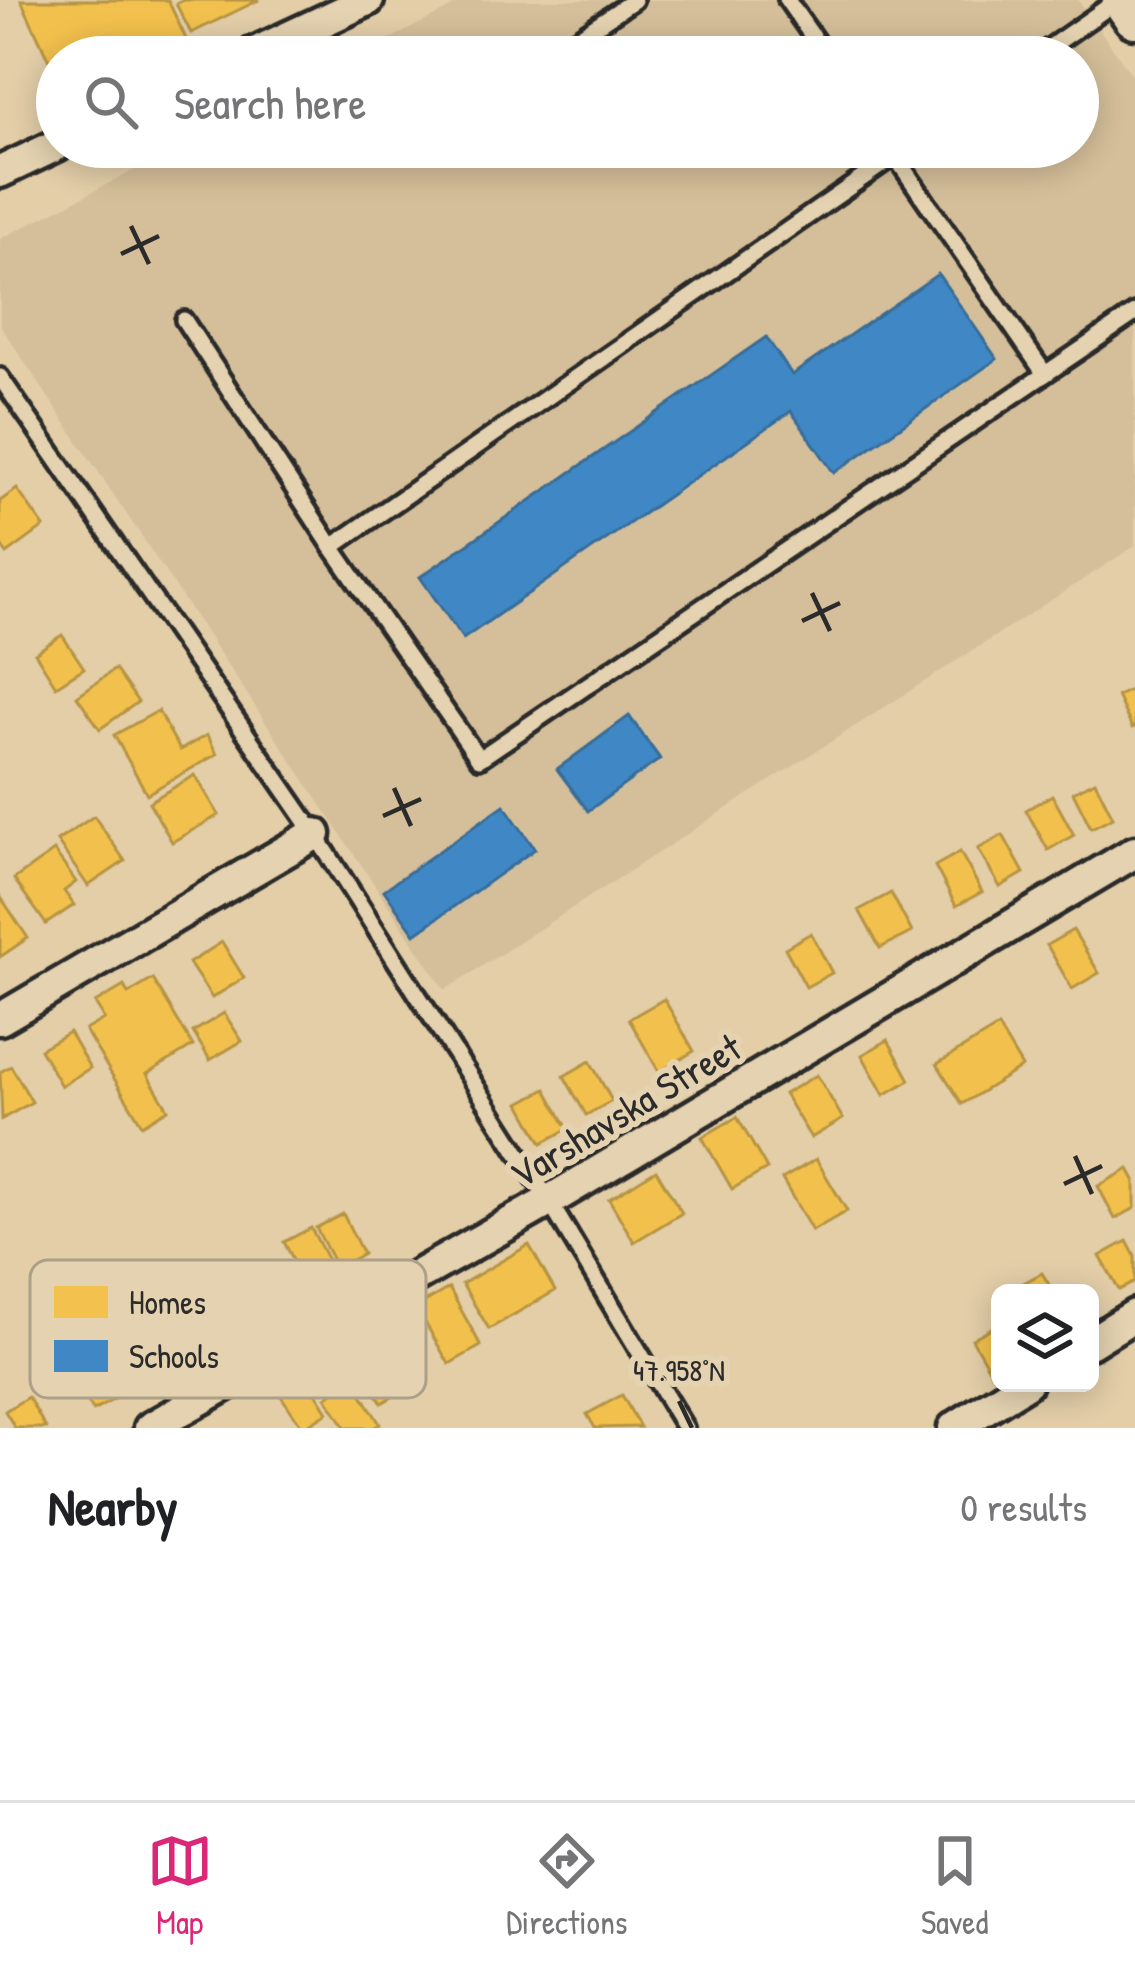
<!DOCTYPE html>
<html lang="en">
<head>
<meta charset="utf-8">
<style>
  :root { --surface:#fff; --page:#f6f6f6; --text:#202124; --muted:#757577; --line:#e0e0e0; --accent:#db2777 }
  body { margin:0; font-family:"Patrick Hand",sans-serif; background:var(--page); color:var(--text) }
  .controls { position:absolute; right:36px; bottom:36px; display:grid; overflow:hidden; border-radius:18px; box-shadow:0 6px 30px #0003 }
  .controls button { width:108px; height:108px; display:grid; place-items:center; padding:0; border:0; border-bottom:3px solid var(--line); background:var(--surface); color:var(--text); font:60px sans-serif }
  .list { margin:0; padding:0; list-style:none }
  h2 { display:flex; justify-content:space-between; align-items:center; height:156px; margin:0; padding:0 48px; font-size:51px }
  h2 small { font-size:39px; font-weight:400; color:var(--muted) }
  .icon { flex:none; width:66px; height:66px; fill:none; stroke:currentColor; stroke-width:2; stroke-linecap:round; stroke-linejoin:round }
  .map { position:relative; flex:none; width:1135px; height:1428px; overflow:hidden }
  .search { position:absolute; background:var(--surface); box-shadow:0 6px 30px #0003; left:36px; right:36px; top:36px; height:132px; display:flex; align-items:center; gap:30px; box-sizing:border-box; padding:0 42px; border-radius:66px; color:var(--muted); font-size:45px }
  .sheet { height:372px; background:var(--surface) }
  nav { display:flex; justify-content:space-around; align-items:center; box-sizing:border-box; height:168px; border-top:3px solid var(--line); background:var(--surface); font-size:33px; color:var(--muted) }
  nav a { display:grid; justify-items:center; gap:6px }
  nav .on { color:var(--accent) }
  .map>svg:first-child { display:block }
  .built { fill:#d5bf9a }
  .homes { fill:#f2c14e; stroke:#b69444; stroke-width:3 }
  .schools { fill:#3f88c5; stroke:#396c97; stroke-width:3 }
  .lines { fill:none; stroke-linecap:round; stroke-linejoin:round }
  .lane-casing { stroke:#2b2b2b; stroke-width:24 }
  .street-casing { stroke:#2b2b2b; stroke-width:39 }
  .secondary-casing { stroke:#2b2b2b; stroke-width:51 }
  .lane { stroke:#e4d2b0; stroke-width:15 }
  .street { stroke:#e4d2b0; stroke-width:30 }
  .secondary { stroke:#e4d2b0; stroke-width:42 }
  .ticks { fill:none; stroke:#2b2b2b; stroke-width:4.5 }
  .labels { text-anchor:middle; dominant-baseline:central; stroke-width:12; stroke-linejoin:round; paint-order:stroke }
  .street-label { font-size:39px; fill:#2b2b2b; stroke:#e4d2b0 }
  .key { fill:#e4d2b0; stroke:#aca088; stroke-width:3 }
  .key-label { font-size:33px; fill:#2b2b2b }
  .ticks-label { font-size:30px; text-anchor:middle; fill:#2b2b2b; stroke:#e4d2b0; stroke-width:12; stroke-linejoin:round; paint-order:stroke }
</style>
</head>
<body>
<div class="map">
<svg width="1135" height="1428" viewBox="0 0 1135 1428">
  <rect width="100%" height="100%" fill="#e3cea8"/>
  <filter id="ink" filterUnits="userSpaceOnUse"><feTurbulence type="fractalNoise" baseFrequency=".00833" numOctaves="2"/><feDisplacementMap in="SourceGraphic" scale="24" xChannelSelector="R" yChannelSelector="G"/><feConvolveMatrix kernelMatrix="1 2 1 2 8 2 1 2 1" color-interpolation-filters="sRGB"/></filter>
  <g filter="url(#ink)">
    <path class="built" d="M466,0H1078L1135,79V546L445,990L0,325V239L180,147H1078V57H355Z"/>
    <g class="homes">
      <path d="M21,0H168L186,39L147,57H57V78Z"/>
      <path d="M184,0H259L191,33L176,4Z"/>
      <path d="M17,489L44,527L7,554L0,544V501Z"/>
      <path d="M62,635L84,668L56,686L35,653Z"/>
      <path d="M115,669L138,702L100,729L77,696Z"/>
      <path d="M1135,688V727L1132,728L1117,696Z"/>
      <path d="M158,711L180,750L207,735L217,754L147,794L114,735Z"/>
      <path d="M195,775L219,815L172,842L149,802Z"/>
      <path d="M1095,781L1113,817L1091,828L1073,792Z"/>
      <path d="M1052,795L1074,835L1048,850L1026,810Z"/>
      <path d="M94,816L125,861L88,886L57,841Z"/>
      <path d="M1003,835L1024,873L1000,887L978,849Z"/>
      <path d="M54,851L76,882L64,891L74,905L46,924L14,879Z"/>
      <path d="M960,852L982,892L956,906L935,866Z"/>
      <path d="M891,893L912,932L880,948L859,910Z"/>
      <path d="M0,896L28,938L0,957Z"/>
      <path d="M1073,930L1099,973L1072,989L1047,945Z"/>
      <path d="M811,933L832,973L806,987L785,948Z"/>
      <path d="M222,942L244,978L212,998L189,963Z"/>
      <path d="M153,979L193,1046L147,1074L168,1109L142,1125L85,1030L104,1019L95,1003L124,986L128,994Z"/>
      <path d="M664,999L694,1051L659,1072L629,1019Z"/>
      <path d="M224,1013L242,1041L210,1060L193,1032Z"/>
      <path d="M998,1027L1022,1067L962,1104L937,1064Z"/>
      <path d="M69,1032L90,1068L61,1086L40,1049Z"/>
      <path d="M888,1040L910,1080L884,1095L862,1055Z"/>
      <path d="M590,1061L612,1101L586,1115L564,1076Z"/>
      <path d="M11,1066L32,1102L2,1119L0,1072Z"/>
      <path d="M817,1075L843,1119L811,1138L784,1094Z"/>
      <path d="M546,1089L568,1129L542,1143L520,1103Z"/>
      <path d="M737,1117L767,1169L732,1189L702,1137Z"/>
      <path d="M816,1159L847,1211L812,1231L782,1179Z"/>
      <path d="M1129,1169L1135,1180V1208L1115,1219L1098,1186Z"/>
      <path d="M656,1170L682,1213L634,1242L609,1199Z"/>
      <path d="M343,1214L363,1254L337,1268L316,1228Z"/>
      <path d="M311,1228L332,1268L305,1282L284,1242Z"/>
      <path d="M1127,1241L1135,1256V1282L1119,1290L1100,1256Z"/>
      <path d="M529,1245L555,1291L489,1329L462,1284Z"/>
      <path d="M1042,1273L1054,1293H1005Z"/>
      <path d="M449,1288L481,1346L449,1364L416,1307Z"/>
      <path d="M1000,1323V1372L993,1376L972,1339Z"/>
      <path d="M386,1331L416,1383L382,1403L351,1351Z"/>
      <path d="M106,1360L125,1393L93,1411L74,1379Z"/>
      <path d="M301,1368L328,1412L303,1428L274,1386Z"/>
      <path d="M353,1380L380,1424L373,1428H346L326,1397Z"/>
      <path d="M622,1395L640,1427L595,1428L587,1414Z"/>
      <path d="M28,1397L46,1428H15L5,1411Z"/>
    </g>
    <g class="schools">
      <path d="M938,274L997,359L834,473L791,411L463,639L420,577L766,337L792,375Z"/>
      <path d="M629,716L660,759L588,811L557,769Z"/>
      <path d="M504,805L535,849L415,934L384,890Z"/>
    </g>
    <g class="lines">
      <g class="lane-casing">
        <g id="lane">
          <path d="M787,0L827,57"/>
          <path d="M549,57L634,0"/>
          <path d="M1036,57L1118,0"/>
          <path d="M890,149L1045,374"/>
          <path d="M184,320L332,547L479,759L1135,313"/>
          <path d="M0,377L315,834L549,1201L685,1428"/>
          <path d="M332,547L907,147"/>
        </g>
      </g>
      <g class="street-casing">
        <g id="street">
          <path d="M246,57L368,0"/>
          <path d="M0,172L57,145"/>
          <path d="M0,1019L315,834"/>
          <path d="M1090,1343L1135,1315"/>
          <path d="M150,1428L549,1201L1135,852"/>
          <path d="M954,1428L1026,1383"/>
        </g>
      </g>
      <g class="secondary-casing">
        <path id="secondary" d="M1124,0L1135,16"/>
      </g>
      <use href="#lane" class="lane"/>
      <use href="#street" class="street"/>
      <use href="#secondary" class="secondary"/>
    </g>
  </g>
  <path class="ticks" d="M131,226L149,264M121,254L159,236M812,593L830,631M802,621L840,603M394,788L411,826M383,816L421,799M1075,1156L1092,1194M1064,1184L1102,1166M679,1401L692,1428"/>
  <g class="labels">
    <g class="street-label">
      <text transform="translate(625 1110) rotate(-31)">Varshavska Street</text>
    </g>
  </g>
  <rect x="30" y="1260" width="396" height="138" rx="18" class="key"/>
  <rect x="54" y="1286" width="54" height="32" fill="#f2c14e"/>
  <rect x="54" y="1340" width="54" height="32" fill="#3f88c5"/>
  <g class="key-label">
    <text x="129" y="1314">Homes</text>
    <text x="129" y="1368">Schools</text>
  </g>
  <g class="ticks-label">
    <text x="679" y="1381">47.958°N</text>
  </g>
</svg>
<div class="controls">
<button><svg class="icon" aria-label="layers" viewBox="0 0 24 24"><path d="M12 4l9 5-9 5-9-5zM3 14l9 5 9-5"/></svg></button>
</div>
<div class="search"><svg class="icon" aria-label="search" viewBox="0 0 24 24"><circle cx="10" cy="10" r="6"/><path d="M15 15l6 6"/></svg>Search here</div>
</div>
<section class="sheet">
<h2>Nearby<small>0 results</small></h2>
<ul class="list">
</ul>
</section>
<nav>
<a class="on"><svg class="icon" aria-label="map" viewBox="0 0 24 24"><path d="M3 6l6-2 6 2 6-2v14l-6 2-6-2-6 2zM9 4v14M15 6v14"/></svg>Map</a>
<a><svg class="icon" aria-label="directions" viewBox="0 0 24 24"><path d="M12 3l9 9-9 9-9-9zM9 14v-3h6M13 9l2 2-2 2"/></svg>Directions</a>
<a><svg class="icon" aria-label="saved" viewBox="0 0 24 24"><path d="M7 4h10v16l-5-4-5 4z"/></svg>Saved</a>
</nav>
</body>
</html>
